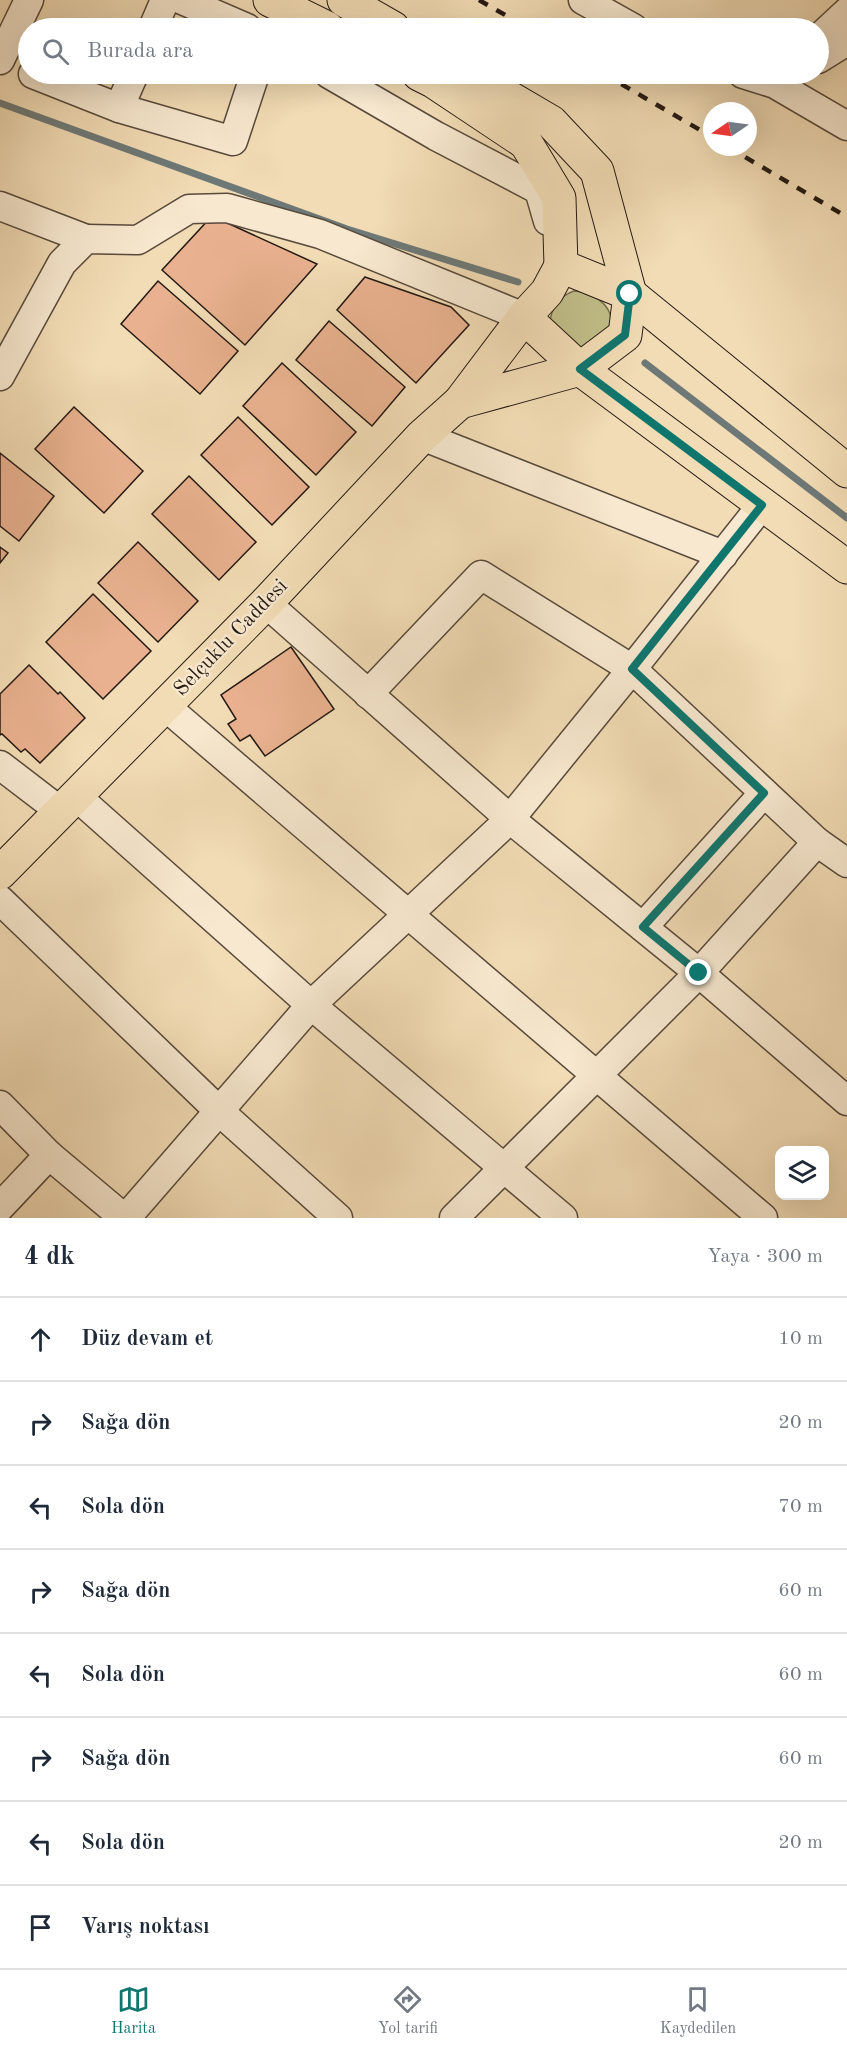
<!DOCTYPE html>
<html lang="tr">
<head>
<meta charset="utf-8">
<style>
  :root { --surface:#fff; --page:#f2f2f3; --text:#1f2937; --muted:#747a83; --line:#e0e1e3; --accent:#0f766e }
  body { margin:0; font-family:"Old Standard TT",serif; background:var(--page); color:var(--text) }
  .controls { position:absolute; right:18px; bottom:18px; display:grid; overflow:hidden; border-radius:12px; box-shadow:0 6px 24px #0002 }
  .controls button { width:54px; height:54px; display:grid; place-items:center; padding:0; border:0; border-bottom:2px solid var(--line); background:var(--surface); color:var(--text); font:30px sans-serif }
  .compass { position:absolute; left:703px; top:102px; width:54px; height:54px; border-radius:50%; background:var(--surface); box-shadow:0 6px 24px #0002; rotate:257deg }
  .stop { position:absolute; width:18px; height:18px; margin:-14px; border:4px solid #0f766e; border-radius:50%; background:#fff }
  .stop.end { background:#0f766e; border-color:#fff; box-shadow:0 2px 6px #0008 }
  .list { margin:0; padding:0; list-style:none }
  h2 { display:flex; justify-content:space-between; align-items:center; height:78px; margin:0; padding:0 24px; font-size:26px }
  h2 small { font-size:20px; font-weight:400; color:var(--muted) }
  .list li { display:grid; grid-template-columns:39px 1fr auto; gap:18px; align-items:center; box-sizing:border-box; height:84px; padding:0 24px; border-top:2px solid var(--line) }
  .list b { display:block; font-size:22px; white-space:nowrap }
  .list em { font-size:20px; font-style:normal; color:var(--muted) }
  .icon { flex:none; width:33px; height:33px; fill:none; stroke:currentColor; stroke-width:2; stroke-linecap:round; stroke-linejoin:round }
  .map { position:relative; flex:none; width:847px; height:1218px; overflow:hidden }
  .search { position:absolute; background:var(--surface); box-shadow:0 6px 24px #0002; left:18px; right:18px; top:18px; height:66px; display:flex; align-items:center; gap:15px; box-sizing:border-box; padding:0 21px; border-radius:33px; color:var(--muted); font-size:22px }
  .sheet { height:750px; background:var(--surface) }
  nav { display:flex; justify-content:space-around; align-items:center; box-sizing:border-box; height:84px; border-top:2px solid var(--line); background:var(--surface); font-size:16px; color:var(--muted) }
  nav a { display:grid; justify-items:center; gap:3px }
  nav .on { color:var(--accent) }
  .map>svg:first-child { display:block }
  .green { fill:#c1be89; stroke:#726c4e; stroke-width:1.5 }
  .lines { fill:none; stroke-linecap:round; stroke-linejoin:round }
  .stream { stroke:#6e7977; stroke-width:7 }
  .building { fill:#e9b18f; stroke:#241913; stroke-width:1.5 }
  .minor-casing { stroke:#584a3c; stroke-width:31 }
  .major-casing { stroke:#241913; stroke-width:35 }
  .minor { stroke:#f7e8cf; stroke-width:28 }
  .major { stroke:#f2dcb5; stroke-width:33 }
  .rail { stroke:#241913; stroke-width:4.5; stroke-dasharray:10 10; stroke-linecap:butt }
  .route { stroke:#0f766e; stroke-width:8 }
  .labels { text-anchor:middle; dominant-baseline:central; stroke-width:4.5; stroke-linejoin:round; paint-order:stroke }
  .street-label { font-size:21px; fill:#241913; stroke:#f7e8cf }
</style>
</head>
<body>
<div class="map">
<svg width="847" height="1218" viewBox="0 0 847 1218">
  <rect width="100%" height="100%" fill="#f2dcb5"/>
  <filter id="stains"><feTurbulence type="fractalNoise" baseFrequency=".00333" numOctaves="4"/><feColorMatrix values="0 0 0 0 .2 0 0 0 0 .09 0 0 0 0 .02 0 0 0 .5 -.17"/></filter>
  <radialGradient id="worn" r=".72"><stop offset=".6" stop-color="#630" stop-opacity="0"/><stop offset="1" stop-color="#630" stop-opacity=".3"/></radialGradient>
  <path class="green" d="M574,291C594,291 621,310 607,333C602,340 590,345 583,350L550,320C553,305 560,296 574,291Z"/>
  <g class="lines">
    <g class="stream">
      <path d="M0,103L347,229L518,282"/>
      <path d="M645,363L847,518"/>
    </g>
  </g>
  <g class="building">
    <path d="M212,216L317,264L245,345L162,270Z"/>
    <path d="M365,277L451,307L469,325L416,383L337,310Z"/>
    <path d="M158,281L238,351L200,394L121,324Z"/>
    <path d="M329,321L405,387L372,426L296,360Z"/>
    <path d="M282,363L356,432L316,475L243,406Z"/>
    <path d="M74,407L143,471L104,513L35,449Z"/>
    <path d="M238,417L309,487L272,525L201,455Z"/>
    <path d="M0,453L54,496L19,541L0,526Z"/>
    <path d="M189,476L256,542L219,580L152,514Z"/>
    <path d="M138,542L198,601L158,642L98,583Z"/>
    <path d="M0,547L8,553L0,563Z"/>
    <path d="M93,594L151,651L103,699L46,642Z"/>
    <path d="M291,647L334,709L265,756L250,735L240,741L228,724L236,719L221,695Z"/>
    <path d="M29,665L58,694L60,692L85,718L40,763L25,749L21,752L2,734L0,735V694Z"/>
  </g>
  <g class="lines">
    <g class="minor-casing">
      <g id="minor">
        <path d="M182,0L247,28"/>
        <path d="M583,0L633,28"/>
        <path d="M153,28L165,0"/>
        <path d="M818,39L847,12"/>
        <path d="M818,59L847,41"/>
        <path d="M0,60L29,0"/>
        <path d="M33,74L119,108L233,141L255,74"/>
        <path d="M329,74L436,136L539,190L548,221"/>
        <path d="M743,74L775,84L847,126"/>
        <path d="M119,108L134,74"/>
        <path d="M0,206L86,239"/>
        <path d="M0,376L62,263L86,239L138,240L189,209L227,208L320,234L524,317"/>
        <path d="M422,436L723,555"/>
        <path d="M266,603L510,819L699,973L847,1101"/>
        <path d="M368,694L481,575L632,669L817,842L847,863"/>
        <path d="M165,706L763,1218"/>
        <path d="M0,765L60,811"/>
        <path d="M76,796L311,1005L563,1218"/>
        <path d="M0,900L219,1111L338,1218"/>
        <path d="M643,927L764,793"/>
        <path d="M0,1105L49,1155L124,1218"/>
        <path d="M0,1207L49,1155"/>
        <path d="M126,1218L311,1005L510,819L632,669L762,505"/>
        <path d="M454,1218L699,973L817,842"/>
      </g>
    </g>
    <g class="major-casing">
      <g id="major">
        <path d="M270,0L327,28"/>
        <path d="M344,0L393,28"/>
        <path d="M419,74L433,81L526,143L559,198L561,266"/>
        <path d="M561,266L630,294L847,471"/>
        <path d="M524,317L580,369L847,567"/>
        <path d="M460,402L580,369L625,335L630,294L597,171L551,122L469,74"/>
        <path d="M0,873L266,603L422,436L460,402L524,317L547,292L561,266"/>
      </g>
    </g>
    <use href="#minor" class="minor"/>
    <use href="#major" class="major"/>
    <g class="rail">
      <path d="M479,0L528,28"/>
      <path d="M604,74L712,137"/>
      <path d="M728,147L847,217"/>
    </g>
  </g>
  <g class="lines">
    <path class="route" d="M630,294L625,335L580,369L762,505L632,669L764,793L643,927L699,973"/>
  </g>
  <g class="labels">
    <g class="street-label">
      <text transform="translate(231 638) rotate(-46)">Selçuklu Caddesi</text>
    </g>
  </g>
  <rect width="100%" height="100%" filter="url(#stains)"/>
  <rect width="100%" height="100%" fill="url(#worn)"/>
</svg>
<div class="controls">
<button><svg class="icon" aria-label="layers" viewBox="0 0 24 24"><path d="M12 4l9 5-9 5-9-5zM3 14l9 5 9-5"/></svg></button>
</div>
<svg class="compass" viewBox="-18 -18 36 36"><path d="M0-13l5 13h-10z" fill="#e53935"/><path d="M0 13l5-13h-10z" fill="#747a83"/></svg>
<div class="stop" style="left:630px;top:294px"></div>
<div class="stop end" style="left:699px;top:973px"></div>
<div class="search"><svg class="icon" aria-label="search" viewBox="0 0 24 24"><circle cx="10" cy="10" r="6"/><path d="M15 15l6 6"/></svg>Burada ara</div>
</div>
<section class="sheet">
<h2>4 dk<small>Yaya · 300 m</small></h2>
<ul class="list">
<li><svg class="icon" aria-label="ahead" viewBox="0 0 24 24"><path d="M12 20V5M6 11l6-6 6 6"/></svg><div><b>Düz devam et</b></div><em>10 m</em></li>
<li><svg class="icon" aria-label="right" viewBox="0 0 24 24"><path d="M7 20v-9h11M14 6l5 5-5 5"/></svg><div><b>Sağa dön</b></div><em>20 m</em></li>
<li><svg class="icon" aria-label="left" viewBox="0 0 24 24"><path d="M17 20v-9H6M10 6l-5 5 5 5"/></svg><div><b>Sola dön</b></div><em>70 m</em></li>
<li><svg class="icon" aria-label="right" viewBox="0 0 24 24"><path d="M7 20v-9h11M14 6l5 5-5 5"/></svg><div><b>Sağa dön</b></div><em>60 m</em></li>
<li><svg class="icon" aria-label="left" viewBox="0 0 24 24"><path d="M17 20v-9H6M10 6l-5 5 5 5"/></svg><div><b>Sola dön</b></div><em>60 m</em></li>
<li><svg class="icon" aria-label="right" viewBox="0 0 24 24"><path d="M7 20v-9h11M14 6l5 5-5 5"/></svg><div><b>Sağa dön</b></div><em>60 m</em></li>
<li><svg class="icon" aria-label="left" viewBox="0 0 24 24"><path d="M17 20v-9H6M10 6l-5 5 5 5"/></svg><div><b>Sola dön</b></div><em>20 m</em></li>
<li><svg class="icon" aria-label="arrive" viewBox="0 0 24 24"><path d="M6 21V4h12l-3 4 3 4H6"/></svg><div><b>Varış noktası</b></div></li>
</ul>
</section>
<nav>
<a class="on"><svg class="icon" aria-label="map" viewBox="0 0 24 24"><path d="M3 6l6-2 6 2 6-2v14l-6 2-6-2-6 2zM9 4v14M15 6v14"/></svg>Harita</a>
<a><svg class="icon" aria-label="directions" viewBox="0 0 24 24"><path d="M12 3l9 9-9 9-9-9zM9 14v-3h6M13 9l2 2-2 2"/></svg>Yol tarifi</a>
<a><svg class="icon" aria-label="saved" viewBox="0 0 24 24"><path d="M7 4h10v16l-5-4-5 4z"/></svg>Kaydedilen</a>
</nav>
</body>
</html>
